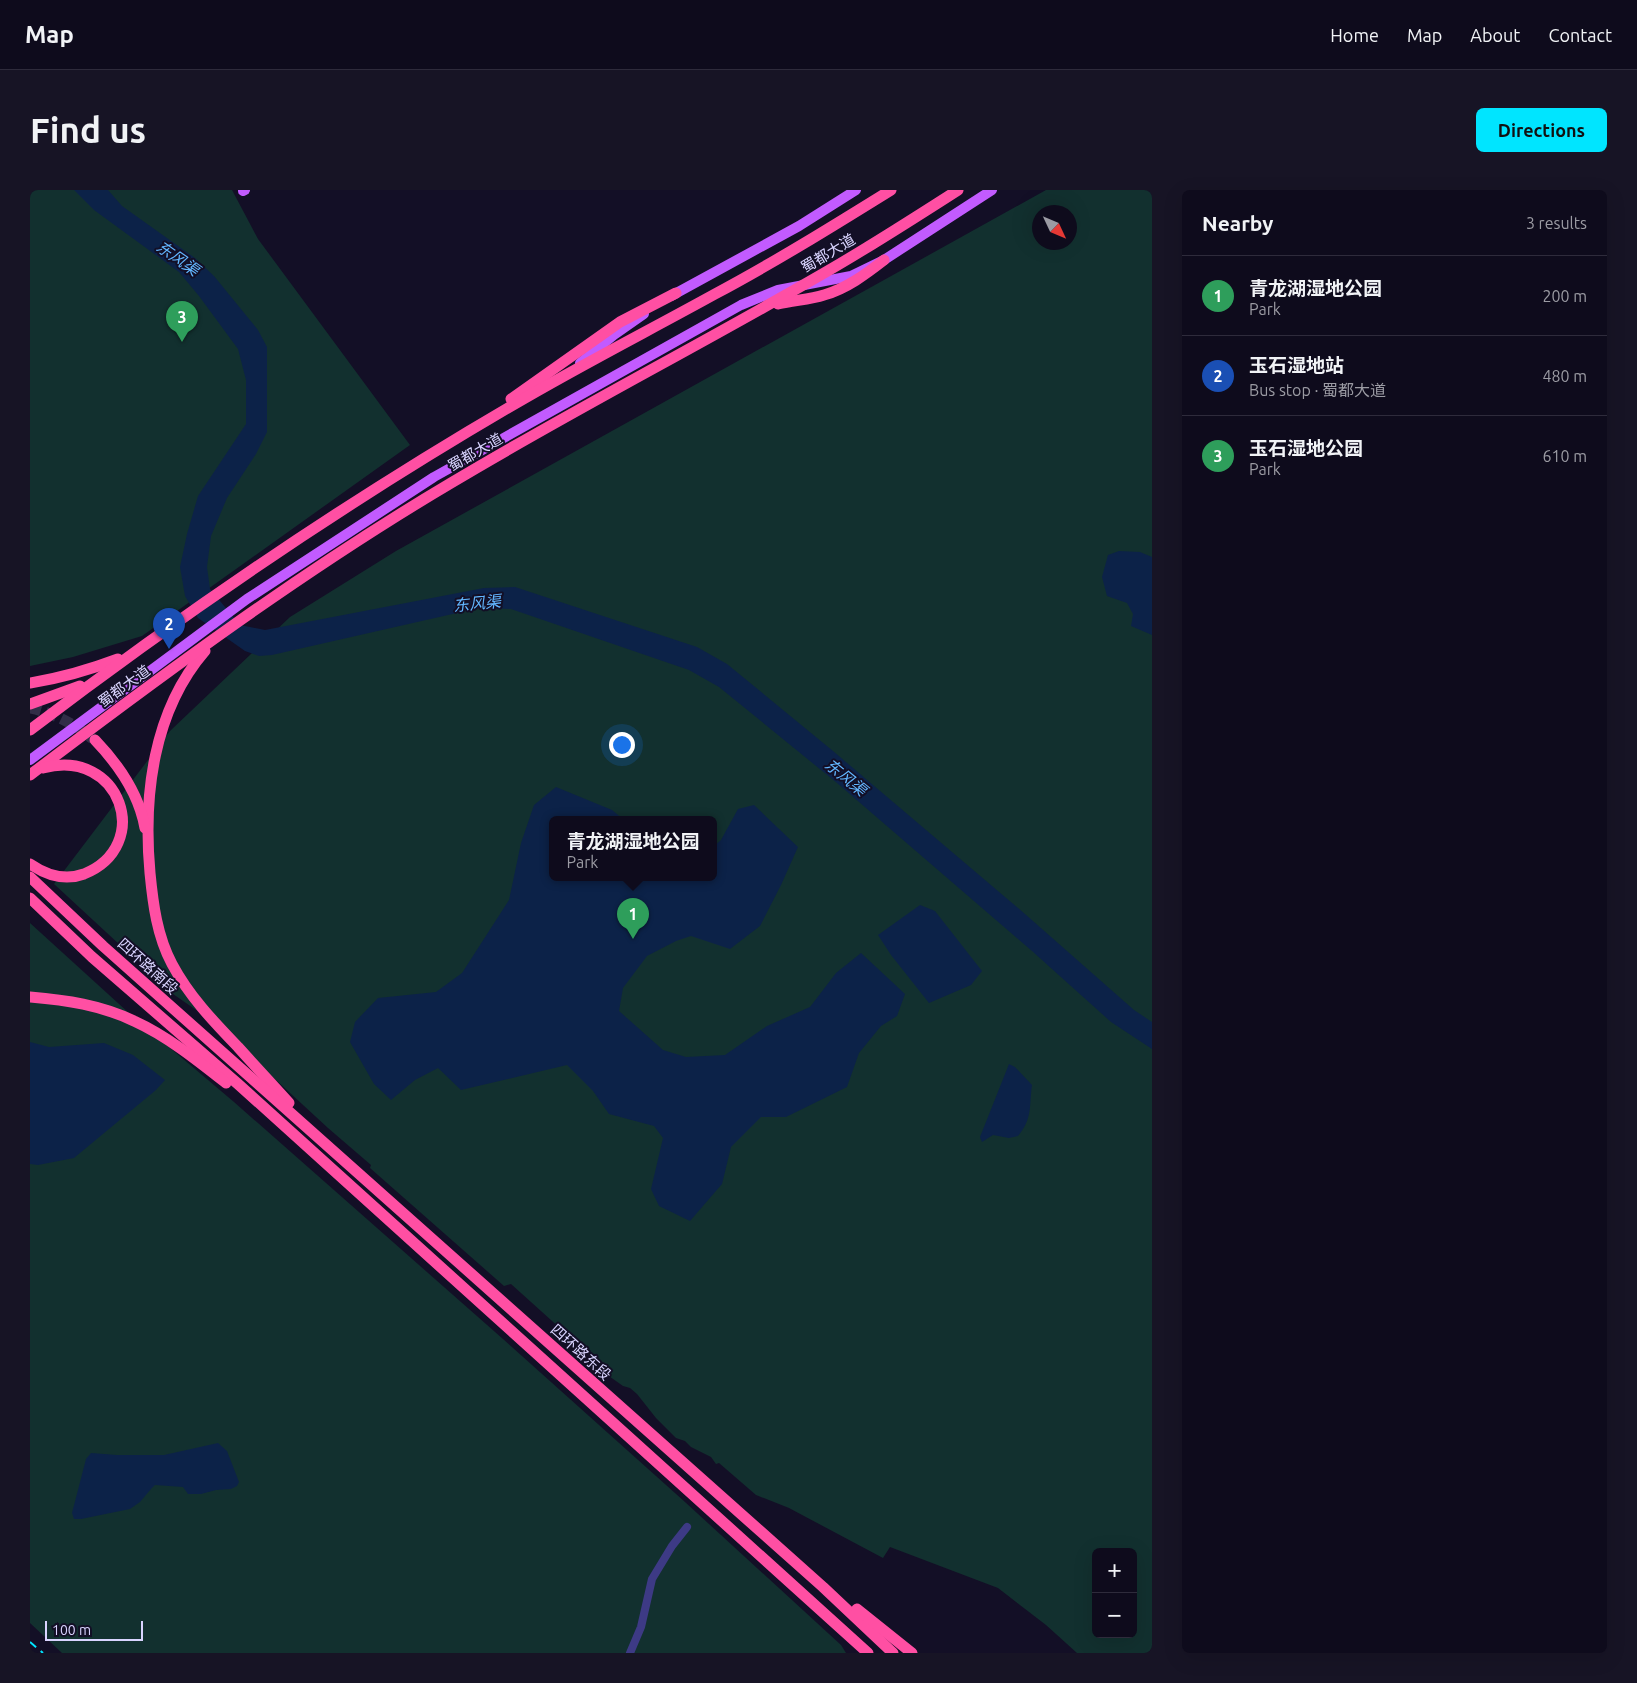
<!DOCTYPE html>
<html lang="en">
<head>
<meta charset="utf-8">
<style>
  :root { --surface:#0e0b1c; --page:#171425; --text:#f1f3f6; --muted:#9b9ba3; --line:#2e2b3b; --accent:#00e5ff }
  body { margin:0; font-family:Ubuntu,"Noto Sans SC",sans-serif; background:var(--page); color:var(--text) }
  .controls { position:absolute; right:15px; bottom:15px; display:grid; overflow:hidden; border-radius:8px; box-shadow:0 5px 20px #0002 }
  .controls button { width:45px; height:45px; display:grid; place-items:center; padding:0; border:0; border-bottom:1px solid var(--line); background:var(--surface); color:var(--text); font:25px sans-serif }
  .compass { position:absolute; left:1002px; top:15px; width:45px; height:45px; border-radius:50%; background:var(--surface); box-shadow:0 5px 20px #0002; rotate:134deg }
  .scale { position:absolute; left:15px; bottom:12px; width:98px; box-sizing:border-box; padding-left:5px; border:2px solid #d9d4ff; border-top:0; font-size:14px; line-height:18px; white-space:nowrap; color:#d9d4ff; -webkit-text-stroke:4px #130f26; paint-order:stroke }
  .you { position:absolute; left:591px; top:554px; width:18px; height:18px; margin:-12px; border:4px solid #fff; border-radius:50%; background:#1a73e8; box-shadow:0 0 0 8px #1a73e833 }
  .badge { display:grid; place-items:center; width:32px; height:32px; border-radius:50%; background:var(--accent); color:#fff; font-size:16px; font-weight:700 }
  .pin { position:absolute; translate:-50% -41px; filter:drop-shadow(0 1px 2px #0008) }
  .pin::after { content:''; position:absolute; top:26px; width:18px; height:15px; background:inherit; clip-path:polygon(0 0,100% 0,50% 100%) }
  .popup { position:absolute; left:519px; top:626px; width:168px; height:65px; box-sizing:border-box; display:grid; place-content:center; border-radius:8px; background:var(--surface); filter:drop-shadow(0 1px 4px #0005); font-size:16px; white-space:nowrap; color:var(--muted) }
  .popup b { font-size:19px; color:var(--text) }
  .popup::after { content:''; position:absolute; left:50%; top:100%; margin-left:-10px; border:10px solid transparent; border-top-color:var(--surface) }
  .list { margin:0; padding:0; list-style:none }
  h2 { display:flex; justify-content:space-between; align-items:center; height:65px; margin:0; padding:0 20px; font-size:21px }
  h2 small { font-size:16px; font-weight:400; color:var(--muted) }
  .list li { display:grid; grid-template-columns:32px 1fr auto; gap:15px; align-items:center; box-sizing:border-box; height:80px; padding:0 20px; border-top:1px solid var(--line) }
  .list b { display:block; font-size:19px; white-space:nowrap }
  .list p { margin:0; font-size:16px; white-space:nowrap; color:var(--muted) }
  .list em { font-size:16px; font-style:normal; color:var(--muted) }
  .map { position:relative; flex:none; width:1122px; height:1463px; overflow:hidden; border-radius:8px }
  header { display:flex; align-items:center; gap:30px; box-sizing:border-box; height:70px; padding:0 25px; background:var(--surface); border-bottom:1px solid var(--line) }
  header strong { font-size:24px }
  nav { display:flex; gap:28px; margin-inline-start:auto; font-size:18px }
  .intro { display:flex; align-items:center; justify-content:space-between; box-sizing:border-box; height:120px; padding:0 30px }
  h1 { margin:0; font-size:35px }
  .button { padding:12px 22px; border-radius:8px; background:var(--accent); color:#111; font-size:18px; font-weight:700 }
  main { display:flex; gap:30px; padding:0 30px }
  aside { flex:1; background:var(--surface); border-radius:8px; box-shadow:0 5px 20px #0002 }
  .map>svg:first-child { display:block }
  .green { fill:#12302f; fill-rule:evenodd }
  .water { fill:#0c2248 }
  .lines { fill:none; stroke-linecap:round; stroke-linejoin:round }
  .highway-tunnel { stroke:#312d47; stroke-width:11; stroke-dasharray:11 5.5; stroke-linecap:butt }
  .minor { stroke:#3d3a85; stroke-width:8 }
  .major { stroke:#c25bff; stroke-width:10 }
  .highway { stroke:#ff4fa3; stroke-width:11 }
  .rail { stroke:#00e5ff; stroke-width:2; stroke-dasharray:8 6; stroke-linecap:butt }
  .labels { text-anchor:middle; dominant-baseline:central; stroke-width:4; stroke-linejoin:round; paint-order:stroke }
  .street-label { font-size:15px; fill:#d9d4ff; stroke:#130f26 }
  .water-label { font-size:16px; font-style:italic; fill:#62b6ff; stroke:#130f26 }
</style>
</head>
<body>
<header>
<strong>Map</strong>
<nav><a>Home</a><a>Map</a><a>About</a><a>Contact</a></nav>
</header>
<div class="intro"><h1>Find us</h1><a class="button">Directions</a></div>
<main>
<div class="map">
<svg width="1122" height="1463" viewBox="0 0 1122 1463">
  <rect width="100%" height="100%" fill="#130f26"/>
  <g class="green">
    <path d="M0,0H202L228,49L380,255L112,446L43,467L0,476Z"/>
    <path d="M1016,0H1122V1463H1047L1016,1435L968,1398L860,1357L853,1368L759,1318L726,1305L689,1273L686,1274L681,1267L661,1257L655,1251L646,1248L626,1228L607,1204L600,1198L593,1196L576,1184L552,1158L481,1094L474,1096L340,978L341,975L298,938L182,831L143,804L24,694L140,541L260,427L366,361ZM1009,22H1040V52H1009ZM523,630H683V688H523ZM1066,1362H1103V1444H1066Z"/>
    <path d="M0,733L100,824L204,912L473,1149L655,1312L811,1455L816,1463H32L0,1433Z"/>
  </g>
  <g class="water">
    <path d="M44,0H78L92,16L165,68L184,86L228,140L237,157V242L226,264L197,308L181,346L177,377L180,399L210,435L235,440L454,398L485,397L667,457L697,474L803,561L995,724L1104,820L1122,832V859L1081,832L1002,761L807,593L689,497L659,480L481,419L449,418L242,465L229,466L215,461L168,428L155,406L150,377L157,344L168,306L216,234V190L208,159L169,106L149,82L64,20Z"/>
    <path d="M1089,361L1110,362L1122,367V445L1101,436L1103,424L1097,413L1077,406L1072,387L1078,365Z"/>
    <path d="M526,597L582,620L594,630H523V688H683V657L691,650L708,619L724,615L768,657L751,695L730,736L700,759L661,746L646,751L617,766L593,798L589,821L633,860L656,867L695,865L737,836L780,817L806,783L831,763L875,804L867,826L851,836L829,863L817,897L756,927H731L701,957L692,994L660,1031L629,1016L621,999L633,948L624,936L579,924L563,901L537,875L431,900L408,878L385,890L361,910L344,894L320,852L325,832L348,808L406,802L432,783L479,710L491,653L504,615Z"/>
    <path d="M890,715L905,721L952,781L941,795L899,813L861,765L848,745Z"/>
    <path d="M0,852L19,857L74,853L103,865L135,890L126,900L44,968L8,975L0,974Z"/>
    <path d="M979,874L985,877L1002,895C999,916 1003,928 988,946L979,948L963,945L952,952L950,947Z"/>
    <path d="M188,1253L197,1261L209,1292L207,1296L201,1299L186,1300L171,1304H158L153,1297L125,1295L121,1299L110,1312L100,1319L51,1329H44L42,1323L56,1269L61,1263L87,1265H134Z"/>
  </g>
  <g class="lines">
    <path class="highway-tunnel" d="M0,518C24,523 44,534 63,549"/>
    <path class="minor" d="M600,1463L611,1437L622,1389L642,1356L657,1337"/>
    <g class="major">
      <path d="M213,1L215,0"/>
      <path d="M641,106L769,36L826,0"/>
      <path d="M550,173L584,145L614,124"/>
      <path d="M0,570L217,409L404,287L711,115L748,100L821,86L854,70L962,0"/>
    </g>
    <g class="highway">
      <path d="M748,114C763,110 779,110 794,105C816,99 836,84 854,70"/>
      <path d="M481,209L590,132L646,103"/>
      <path d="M175,461C123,521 113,606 120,683C123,714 127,746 142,774C159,806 183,831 208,857C225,876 242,894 259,913"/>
      <path d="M0,493C31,488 59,480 88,469"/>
      <path d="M0,514L50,496"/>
      <path d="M0,540C155,422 315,313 483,215C549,176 618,141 685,104C745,72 803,36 861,0"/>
      <path d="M65,550C88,574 109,604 115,638"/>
      <path d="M0,585C136,482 274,380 421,293C546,218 676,152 801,79C844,54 886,27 928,0"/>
      <path d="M0,674C16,685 35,691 54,684C124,656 91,557 13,578"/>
      <path d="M0,687L73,756L793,1397L863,1463"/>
      <path d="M0,708L62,767L208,894L838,1463"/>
      <path d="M0,807C36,810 71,815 104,831C137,846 167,870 196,893"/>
      <path d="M827,1419L882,1463"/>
    </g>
    <path class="rail" d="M0,1452L13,1463"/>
  </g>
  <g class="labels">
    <g class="street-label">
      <text transform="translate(798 63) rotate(-31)">蜀都大道</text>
      <text transform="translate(445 262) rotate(-30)">蜀都大道</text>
      <text transform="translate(94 496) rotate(-36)">蜀都大道</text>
      <text transform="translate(118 776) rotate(42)">四环路南段</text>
      <text transform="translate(551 1162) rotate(42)">四环路东段</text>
    </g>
    <g class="water-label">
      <text transform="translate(148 68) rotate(35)">东风渠</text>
      <text transform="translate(447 413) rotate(-6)">东风渠</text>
      <text transform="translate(816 587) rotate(39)">东风渠</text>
    </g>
  </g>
</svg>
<div class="controls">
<button>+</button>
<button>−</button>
</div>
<svg class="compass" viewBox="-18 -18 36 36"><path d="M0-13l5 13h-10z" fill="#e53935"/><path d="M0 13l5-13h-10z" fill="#9b9ba3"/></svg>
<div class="scale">100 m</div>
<div class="you"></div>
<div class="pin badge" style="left:603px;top:749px;background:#2e9e5b">1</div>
<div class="popup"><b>青龙湖湿地公园</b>Park</div>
<div class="pin badge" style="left:139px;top:459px;background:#1a4fb4">2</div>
<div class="pin badge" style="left:152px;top:152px;background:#2e9e5b">3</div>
</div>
<aside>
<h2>Nearby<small>3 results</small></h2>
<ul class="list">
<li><span class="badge" style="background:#2e9e5b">1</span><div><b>青龙湖湿地公园</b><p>Park</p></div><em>200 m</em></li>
<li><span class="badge" style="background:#1a4fb4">2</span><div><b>玉石湿地站</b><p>Bus stop · 蜀都大道</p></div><em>480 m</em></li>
<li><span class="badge" style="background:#2e9e5b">3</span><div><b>玉石湿地公园</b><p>Park</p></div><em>610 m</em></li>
</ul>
</aside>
</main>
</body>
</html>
